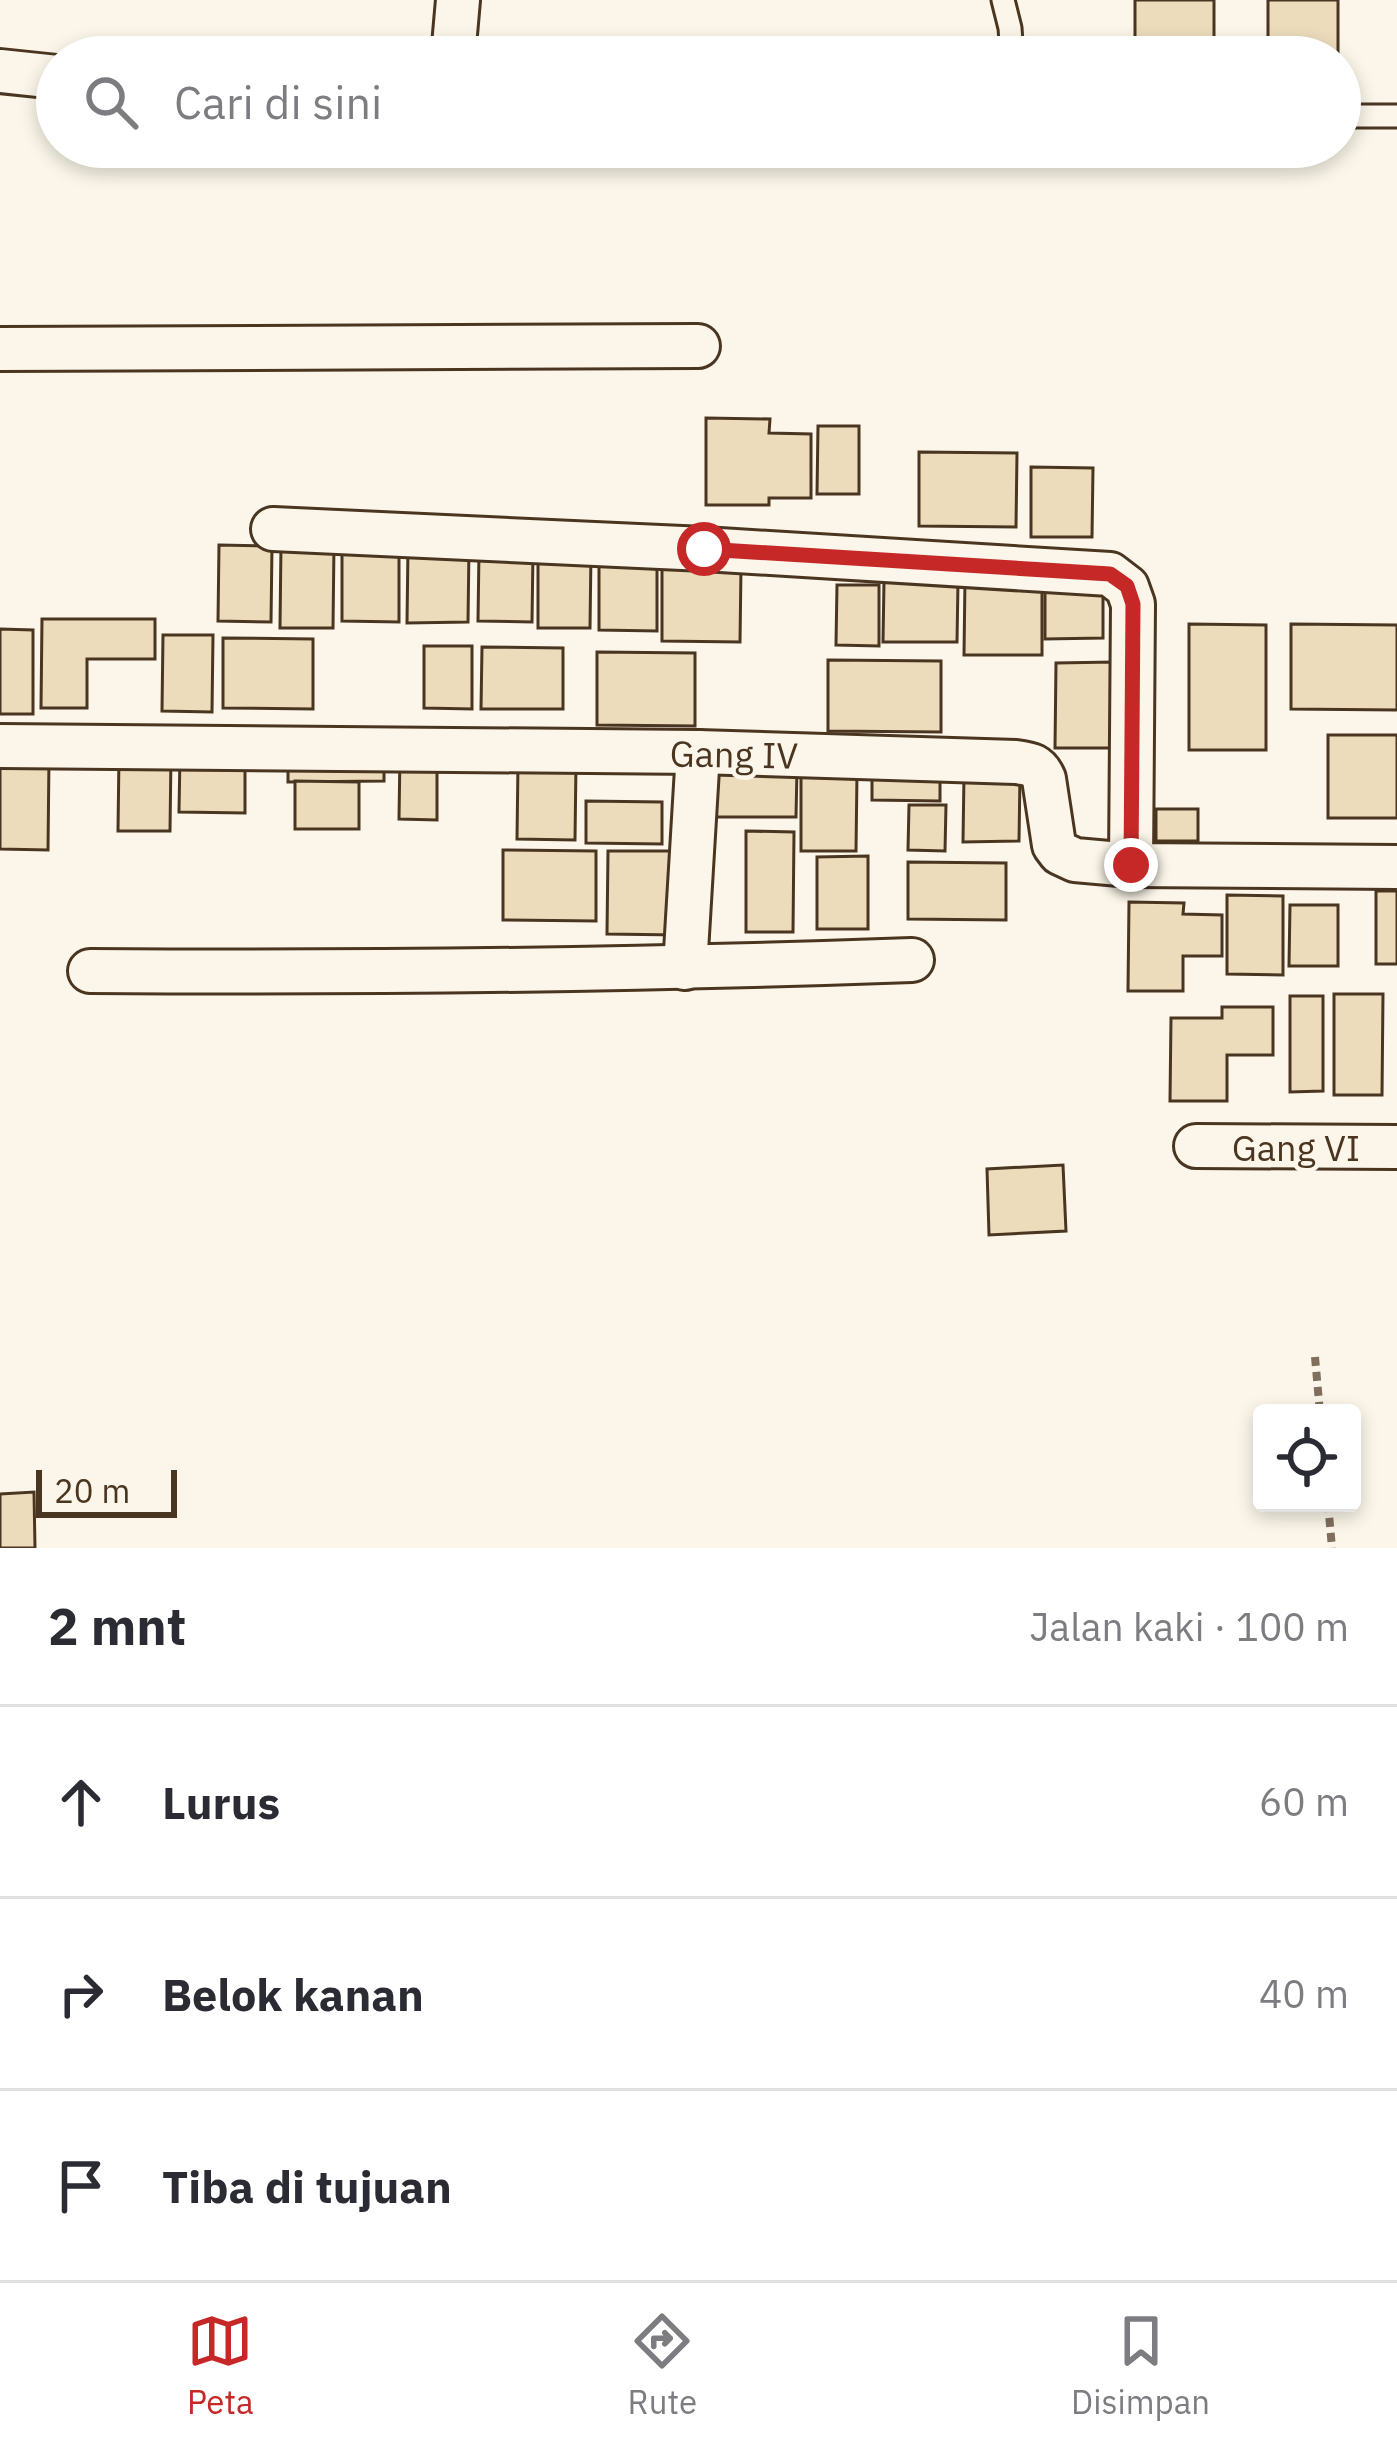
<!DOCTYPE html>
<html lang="id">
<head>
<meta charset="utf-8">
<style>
  :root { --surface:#fff; --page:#f2f2f3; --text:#2b2b33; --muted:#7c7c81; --line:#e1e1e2; --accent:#c62828 }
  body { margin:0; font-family:"IBM Plex Sans",sans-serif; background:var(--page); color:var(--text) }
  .controls { position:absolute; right:36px; bottom:36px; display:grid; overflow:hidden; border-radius:12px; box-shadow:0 6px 18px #0003 }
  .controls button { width:108px; height:108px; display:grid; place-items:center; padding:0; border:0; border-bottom:3px solid var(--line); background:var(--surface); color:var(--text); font:60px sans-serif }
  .scale { position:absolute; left:36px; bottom:30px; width:141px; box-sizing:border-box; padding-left:12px; border:6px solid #4a3520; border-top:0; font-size:33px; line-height:42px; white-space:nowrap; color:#4a3520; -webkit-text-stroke:9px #fbf6e9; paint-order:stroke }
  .stop { position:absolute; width:36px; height:36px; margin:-27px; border:9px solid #c62828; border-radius:50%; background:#fff }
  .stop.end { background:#c62828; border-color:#fff; box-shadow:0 3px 12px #0008 }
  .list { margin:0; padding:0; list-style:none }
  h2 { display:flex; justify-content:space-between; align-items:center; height:156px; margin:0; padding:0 48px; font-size:51px }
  h2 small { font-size:39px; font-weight:400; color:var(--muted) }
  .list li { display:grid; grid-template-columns:78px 1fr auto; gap:36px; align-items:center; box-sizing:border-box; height:192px; padding:0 48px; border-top:3px solid var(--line) }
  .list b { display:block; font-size:45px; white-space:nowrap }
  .list em { font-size:39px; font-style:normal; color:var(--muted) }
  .icon { flex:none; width:66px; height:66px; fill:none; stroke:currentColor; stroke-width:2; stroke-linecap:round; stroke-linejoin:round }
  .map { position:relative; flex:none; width:1397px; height:1548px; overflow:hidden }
  .search { position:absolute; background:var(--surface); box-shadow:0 6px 18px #0003; left:36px; right:36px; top:36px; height:132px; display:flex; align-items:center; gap:30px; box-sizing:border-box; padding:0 42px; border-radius:66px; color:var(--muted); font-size:45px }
  .sheet { height:732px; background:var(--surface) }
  nav { display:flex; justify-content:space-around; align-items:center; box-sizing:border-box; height:168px; border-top:3px solid var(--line); background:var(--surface); font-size:33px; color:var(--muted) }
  nav a { display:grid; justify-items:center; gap:6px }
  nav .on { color:var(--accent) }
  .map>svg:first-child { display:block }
  .building { fill:#ecdcbc; stroke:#4a3520; stroke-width:3 }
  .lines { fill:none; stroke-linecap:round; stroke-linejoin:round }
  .service-casing { stroke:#4a3520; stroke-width:27 }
  .minor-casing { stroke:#4a3520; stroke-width:48 }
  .path { stroke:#7f6f5c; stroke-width:8; stroke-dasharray:9 6; stroke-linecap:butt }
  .service { stroke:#fbf6e9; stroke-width:21 }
  .minor { stroke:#fbf6e9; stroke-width:42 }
  .route { stroke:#c62828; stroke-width:15 }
  .labels { text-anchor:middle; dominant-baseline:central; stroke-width:9; stroke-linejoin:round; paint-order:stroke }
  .street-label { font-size:36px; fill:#4a3520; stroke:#fbf6e9 }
</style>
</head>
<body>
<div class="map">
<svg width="1397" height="1548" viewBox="0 0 1397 1548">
  <rect width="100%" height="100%" fill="#fbf6e9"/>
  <g class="building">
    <rect x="1135" y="0" width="79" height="57"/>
    <rect x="1268" y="0" width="70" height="57"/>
    <path d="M706,418L770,419L769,433L811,434V498H769V505H706Z"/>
    <path d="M818,426H859V494H817Z"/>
    <path d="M919,452L1017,453L1016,527L919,526Z"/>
    <path d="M1031,467L1093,468L1092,537H1031Z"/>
    <path d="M281,544H334L333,628H280Z"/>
    <path d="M219,545L272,546L271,622L218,621Z"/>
    <path d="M408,547H469L468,622L407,623Z"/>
    <path d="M342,549H399V622L342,621Z"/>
    <path d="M479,551L533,552L532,622L478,621Z"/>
    <path d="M538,552H591L590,628H538Z"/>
    <path d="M657,553V631L599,630V554Z"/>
    <path d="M662,567H741L740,642L662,641Z"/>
    <path d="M965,579H1042V655H964Z"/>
    <path d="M884,581L958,582L957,642H883Z"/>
    <path d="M837,585H879V646L836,645Z"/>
    <path d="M1045,586H1103V638L1045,639Z"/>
    <path d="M42,619H155V659H87V708H41Z"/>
    <path d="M1189,624L1266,625V750H1189Z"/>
    <path d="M1291,624L1397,625V710L1291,709Z"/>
    <path d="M0,629L33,630V714H0Z"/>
    <path d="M163,635H213L212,712L162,711Z"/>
    <path d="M223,638L313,639V709L223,708Z"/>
    <path d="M424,646H472V709L424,708Z"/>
    <path d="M482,647L563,648V709H481Z"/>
    <path d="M597,652L695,653V726L597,725Z"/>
    <path d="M828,660L941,661V732L828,731Z"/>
    <path d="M1114,662L1113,748H1055L1056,663Z"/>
    <rect x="1328" y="735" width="69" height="83"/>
    <path d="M288,752L384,753V781L288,782Z"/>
    <path d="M400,753L437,754V820L399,819Z"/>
    <path d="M180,754H245V813L179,812Z"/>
    <path d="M119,755H171L170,831H118Z"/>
    <path d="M0,758H49L48,850L0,849Z"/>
    <path d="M518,763H576L575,840L517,839Z"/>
    <path d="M714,768H797L796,817H715Z"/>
    <path d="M872,771L940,772V801L872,800Z"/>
    <path d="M801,773H857L856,851H801Z"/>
    <path d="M964,774L1020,775L1019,841L963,842Z"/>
    <path d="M295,781L359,782V829H295Z"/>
    <path d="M586,801L662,802V844L586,843Z"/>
    <path d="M909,805H946L945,851L908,850Z"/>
    <rect x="1156" y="809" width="42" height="32"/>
    <path d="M746,831L794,832L793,932H746Z"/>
    <path d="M503,850L596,851V921L503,920Z"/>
    <path d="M608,851H678V935L607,934Z"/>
    <path d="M868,856V929H817V857Z"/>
    <path d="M908,862L1006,863V920L908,919Z"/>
    <rect x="1376" y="891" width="21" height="73"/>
    <path d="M1227,895L1283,896V975L1227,974Z"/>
    <path d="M1129,902L1184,903L1183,914L1222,915V956H1183V991H1128Z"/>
    <path d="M1290,905H1338V966H1289Z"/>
    <path d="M1334,994H1383L1382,1095H1334Z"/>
    <path d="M1290,996H1323V1091L1290,1092Z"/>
    <path d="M1222,1007H1273V1055H1227V1101H1170L1171,1018H1222Z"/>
    <path d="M1063,1165L1066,1231L989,1235L987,1169Z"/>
    <path d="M34,1492L35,1548H0V1494Z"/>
  </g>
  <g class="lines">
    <g class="service-casing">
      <g id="service">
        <path d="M1003,0L1010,28L1012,57"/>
        <path d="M1340,116H1397"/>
      </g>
    </g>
    <g class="minor-casing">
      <g id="minor">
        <path d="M453,57L458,0"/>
        <path d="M0,71L57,77"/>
        <path d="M0,349L698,346"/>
        <path d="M273,529L704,549L1110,574L1127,587L1133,604L1131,865"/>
        <path d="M0,746L698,752L1016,762C1031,764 1038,765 1044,779L1054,845L1060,853L1075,860L1131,865L1397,867"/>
        <path d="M685,968L698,752"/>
        <path d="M90,971C364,973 638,970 912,960"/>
        <path d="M1196,1146L1397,1147"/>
      </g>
    </g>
    <g class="path">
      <path d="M1315,1357L1320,1413"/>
      <path d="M1328,1503L1332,1548"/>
    </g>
    <use href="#service" class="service"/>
    <use href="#minor" class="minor"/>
  </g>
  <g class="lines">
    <path class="route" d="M704,549L1110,574L1127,586L1133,604L1131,865"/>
  </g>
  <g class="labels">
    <g class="street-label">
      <text transform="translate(734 754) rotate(1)">Gang IV</text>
      <text x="1296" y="1147">Gang VI</text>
    </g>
  </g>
</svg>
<div class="controls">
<button><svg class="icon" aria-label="locate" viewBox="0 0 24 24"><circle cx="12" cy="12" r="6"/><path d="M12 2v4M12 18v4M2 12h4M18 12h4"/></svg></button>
</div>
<div class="scale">20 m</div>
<div class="stop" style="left:704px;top:549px"></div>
<div class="stop end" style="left:1131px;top:865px"></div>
<div class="search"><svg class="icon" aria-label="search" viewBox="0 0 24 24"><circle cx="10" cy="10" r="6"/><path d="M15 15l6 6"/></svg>Cari di sini</div>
</div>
<section class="sheet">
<h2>2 mnt<small>Jalan kaki · 100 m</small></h2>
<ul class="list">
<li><svg class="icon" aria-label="ahead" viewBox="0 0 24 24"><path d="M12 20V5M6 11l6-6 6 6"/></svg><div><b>Lurus</b></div><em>60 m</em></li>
<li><svg class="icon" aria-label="right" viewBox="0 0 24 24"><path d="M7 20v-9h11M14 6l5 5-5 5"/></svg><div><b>Belok kanan</b></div><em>40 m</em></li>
<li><svg class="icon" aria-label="arrive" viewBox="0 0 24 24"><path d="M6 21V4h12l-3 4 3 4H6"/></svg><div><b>Tiba di tujuan</b></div></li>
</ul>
</section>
<nav>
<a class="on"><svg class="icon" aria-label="map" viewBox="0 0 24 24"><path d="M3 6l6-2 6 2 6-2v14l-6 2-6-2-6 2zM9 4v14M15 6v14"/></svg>Peta</a>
<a><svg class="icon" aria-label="directions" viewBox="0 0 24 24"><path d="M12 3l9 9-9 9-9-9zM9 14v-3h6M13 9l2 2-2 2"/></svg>Rute</a>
<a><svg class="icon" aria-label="saved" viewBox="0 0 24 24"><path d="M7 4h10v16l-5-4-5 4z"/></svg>Disimpan</a>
</nav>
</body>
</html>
